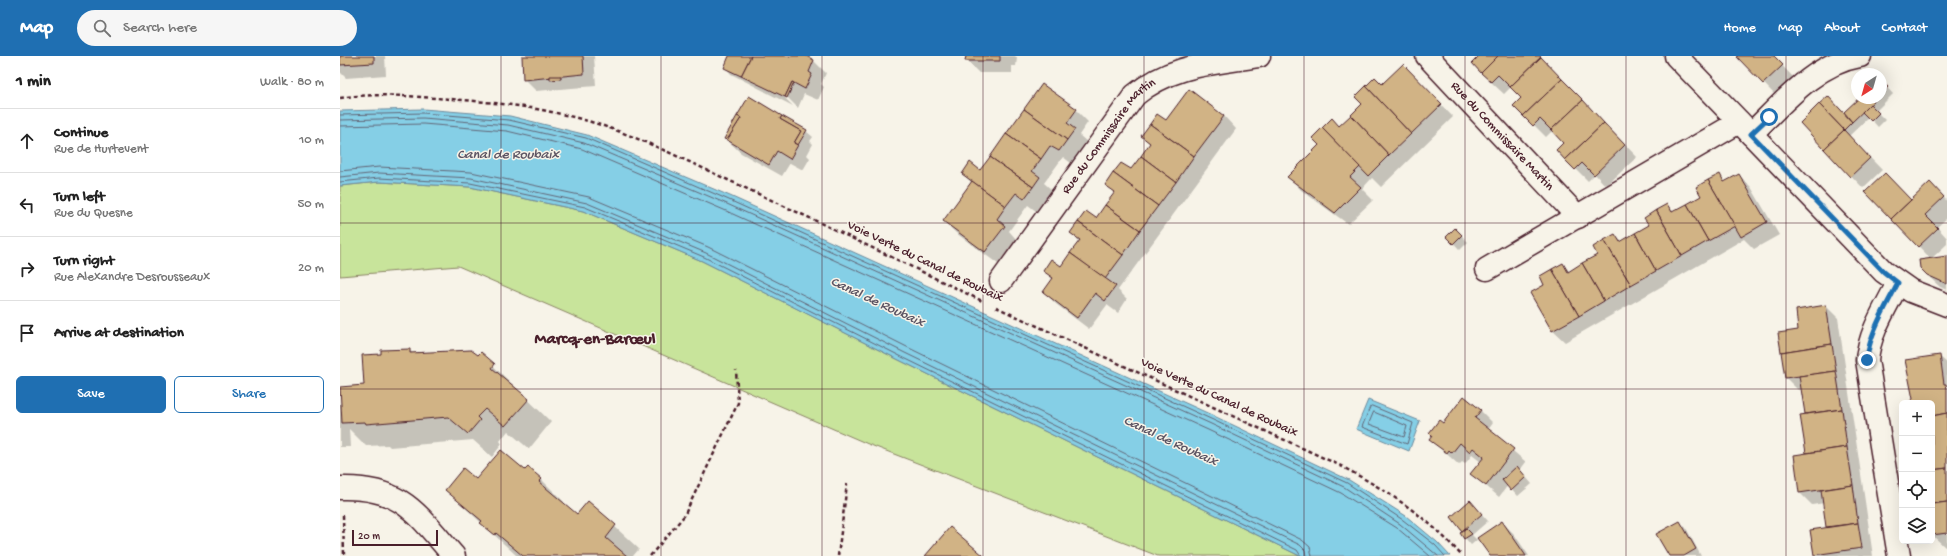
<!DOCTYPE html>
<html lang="en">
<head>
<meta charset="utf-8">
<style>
  :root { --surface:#fff; --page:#f6f6f6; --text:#222; --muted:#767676; --line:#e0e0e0; --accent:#1f6fb2 }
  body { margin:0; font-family:"Gochi Hand",sans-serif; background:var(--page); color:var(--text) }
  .controls { position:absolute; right:12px; bottom:12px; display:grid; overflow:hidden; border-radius:6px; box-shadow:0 4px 16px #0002 }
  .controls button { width:36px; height:36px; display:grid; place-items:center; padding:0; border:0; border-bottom:1px solid var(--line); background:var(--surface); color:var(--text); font:20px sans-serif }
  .compass { position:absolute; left:1511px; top:12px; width:36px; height:36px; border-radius:50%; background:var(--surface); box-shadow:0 4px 16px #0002; rotate:217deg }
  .scale { position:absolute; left:12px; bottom:10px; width:86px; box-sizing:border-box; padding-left:4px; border:2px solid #4a1f2b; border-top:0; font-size:11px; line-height:14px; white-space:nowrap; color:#4a1f2b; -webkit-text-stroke:3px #f7f3e8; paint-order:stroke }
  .stop { position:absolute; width:12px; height:12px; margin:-9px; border:3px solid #1f6fb2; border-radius:50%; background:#fff }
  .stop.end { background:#1f6fb2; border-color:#fff; box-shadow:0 1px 4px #0008 }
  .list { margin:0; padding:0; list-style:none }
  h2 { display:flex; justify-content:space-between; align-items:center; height:52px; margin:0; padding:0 16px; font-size:17px }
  h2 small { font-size:13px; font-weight:400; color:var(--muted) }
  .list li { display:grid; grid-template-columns:26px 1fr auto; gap:12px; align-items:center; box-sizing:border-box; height:64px; padding:0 16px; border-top:1px solid var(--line) }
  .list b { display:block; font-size:15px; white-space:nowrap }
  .list p { margin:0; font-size:13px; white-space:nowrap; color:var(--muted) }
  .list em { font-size:13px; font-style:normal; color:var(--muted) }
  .actions { display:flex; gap:8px; padding:12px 16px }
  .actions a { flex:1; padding:9px 0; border:1px solid var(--accent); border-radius:6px; text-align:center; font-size:14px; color:var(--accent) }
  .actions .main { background:var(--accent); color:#fff }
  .icon { flex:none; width:22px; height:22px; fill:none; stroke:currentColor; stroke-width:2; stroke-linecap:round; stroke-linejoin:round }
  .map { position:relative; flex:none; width:1607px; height:500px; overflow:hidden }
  header { display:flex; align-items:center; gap:24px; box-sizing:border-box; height:56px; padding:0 20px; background:var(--accent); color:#fff }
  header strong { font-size:19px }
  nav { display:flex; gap:22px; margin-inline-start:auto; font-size:14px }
  .search { width:280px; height:36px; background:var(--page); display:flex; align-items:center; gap:10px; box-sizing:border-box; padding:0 14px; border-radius:22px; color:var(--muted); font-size:15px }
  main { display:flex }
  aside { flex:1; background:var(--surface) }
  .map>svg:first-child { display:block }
  .green { fill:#c8e49b; stroke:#898263 }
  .water { fill:#85cfe6; stroke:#6d899b }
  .shadow { fill:#0003 }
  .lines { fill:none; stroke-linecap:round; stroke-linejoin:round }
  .shore { stroke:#626576; stroke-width:1 }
  .building { fill:#d1b385; stroke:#4a1f2b }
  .minor-casing { stroke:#4a1f2b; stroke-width:25 }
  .path { stroke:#4a1f2b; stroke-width:2.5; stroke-dasharray:4 3; stroke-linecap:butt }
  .minor { stroke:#f7f3e8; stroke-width:22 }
  .route { stroke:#1f6fb2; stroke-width:5 }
  .grid { fill:none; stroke:#4a1f2b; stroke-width:1; stroke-opacity:0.55 }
  .labels { text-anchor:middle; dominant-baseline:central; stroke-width:3; stroke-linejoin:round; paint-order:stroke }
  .street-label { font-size:13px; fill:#4a1f2b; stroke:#f7f3e8 }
  .water-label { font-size:14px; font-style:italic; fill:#5c5463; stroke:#f7f3e8 }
  .district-label { font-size:17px; font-weight:bold; fill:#4a1f2b; stroke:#f7f3e8 }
</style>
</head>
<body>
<header>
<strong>Map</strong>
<div class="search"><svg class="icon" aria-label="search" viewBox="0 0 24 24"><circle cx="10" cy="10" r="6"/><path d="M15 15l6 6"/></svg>Search here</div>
<nav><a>Home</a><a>Map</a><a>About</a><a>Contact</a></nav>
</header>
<main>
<aside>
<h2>1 min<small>Walk · 80 m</small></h2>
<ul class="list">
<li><svg class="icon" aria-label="ahead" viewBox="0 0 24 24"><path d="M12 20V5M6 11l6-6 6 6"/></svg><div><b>Continue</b><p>Rue de Hurtevent</p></div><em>10 m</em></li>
<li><svg class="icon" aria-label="left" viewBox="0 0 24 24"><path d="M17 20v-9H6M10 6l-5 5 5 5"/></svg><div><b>Turn left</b><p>Rue du Quesne</p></div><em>50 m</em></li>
<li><svg class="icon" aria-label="right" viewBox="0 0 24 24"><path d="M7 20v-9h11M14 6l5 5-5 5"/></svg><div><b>Turn right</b><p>Rue Alexandre Desrousseaux</p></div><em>20 m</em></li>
<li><svg class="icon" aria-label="arrive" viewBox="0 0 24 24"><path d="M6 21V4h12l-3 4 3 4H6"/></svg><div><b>Arrive at destination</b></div></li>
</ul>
<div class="actions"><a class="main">Save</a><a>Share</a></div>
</aside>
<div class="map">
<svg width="1607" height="500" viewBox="0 0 1607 500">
  <rect width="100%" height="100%" fill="#f7f3e8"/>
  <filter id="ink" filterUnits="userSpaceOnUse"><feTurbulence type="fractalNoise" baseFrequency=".025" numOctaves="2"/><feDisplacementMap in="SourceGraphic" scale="8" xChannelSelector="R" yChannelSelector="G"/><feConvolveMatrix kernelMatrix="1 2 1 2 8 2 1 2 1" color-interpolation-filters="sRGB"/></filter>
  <g filter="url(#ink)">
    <path class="green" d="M39,126L130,131L243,155L362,205L561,305L960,500H818L528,388L118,210L0,220V130Z"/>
    <g class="water">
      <path d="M83,53L170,60L247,79L390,140L874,360L1009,424L1066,460L1097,486L1110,500H960L561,305L362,205L243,155L130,131L39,126L0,130V55Z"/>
      <path d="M1028,344L1080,365L1069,395L1016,373Z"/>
    </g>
    <g class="shadow">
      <path d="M0,0H45L46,19L6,22L0,16Z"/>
      <path d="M183,0H254L256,30L196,35L184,23Z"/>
      <path d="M390,0H464L474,5L486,17L481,28L484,31L478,44L464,38L458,52L442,36L441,38L453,50L391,18L385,11Z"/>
      <path d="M627,0H675L677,2L676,10H672V17H639L626,4Z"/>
      <path d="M1140,0H1199L1297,101L1266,130L1255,118L1248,125L1217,94L1224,87L1213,74L1206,81L1184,59L1182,43L1171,31L1164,38L1151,26Z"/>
      <path d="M1397,0H1433L1454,22L1436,40Z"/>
      <path d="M1075,22L1113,61L1041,131L1032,122L1022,133L1033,144L1008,168L961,134L949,121L1042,29Z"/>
      <path d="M1541,25L1553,38L1536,55L1545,64L1538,71L1529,61L1509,80L1542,114L1523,132L1461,67L1504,58L1520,42H1541Z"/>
      <path d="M736,54L748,66L739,79L747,86L731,107L723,101L704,127L712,134L696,155L688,149L669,175L676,183L658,208L616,177L604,165L632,127L623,118L641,115Z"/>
      <path d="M884,60L896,73L778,234L787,243L778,257L767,249L749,273L716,248L704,236L713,224L704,214L721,212L740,186L731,177L756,163L775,137L767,129L791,114L810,88L802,80L826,66Z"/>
      <path d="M466,75L473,81L470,85L473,88L467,99L470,102L463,114L450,107L442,120L401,97L385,82Z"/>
      <path d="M1379,119L1386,126L1399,119L1411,131L1439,179L1414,193L1404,183L1225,286L1212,274L1206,229L1223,208L1230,216L1259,199L1275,179L1282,186L1310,170L1327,149L1334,156L1362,140Z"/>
      <path d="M1590,128L1607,145V162L1597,171L1607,182V188L1591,203L1526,136L1557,130L1572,146Z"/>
      <path d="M1115,173L1128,186L1120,194L1108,181Z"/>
      <path d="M1607,201V234L1600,231L1587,219Z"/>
      <path d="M1486,250L1498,262L1533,500H1476L1475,499L1488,472L1484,447L1472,449L1460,437L1467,398L1462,360L1466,359L1462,333L1458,334L1446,322L1460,275Z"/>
      <path d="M69,294L74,298L138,301L141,298L211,366L189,393L168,375L160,385L162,388L152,401L133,384L50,391L48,389L26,390L9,373L10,391H0V347L2,349L25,330L42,299Z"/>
      <path d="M1599,300L1607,307V491H1605L1592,479V347H1572Z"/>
      <path d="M1141,355L1153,367L1148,374L1186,406L1180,414L1192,428L1178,440L1168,429L1159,441L1132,418L1141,406L1132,399L1125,408L1122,406L1119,409L1091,384L1103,368Z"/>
      <path d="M185,415L201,423L224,446L223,448L237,459L248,446L299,493L293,500H177L106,434L136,424Z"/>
      <path d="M1130,445L1148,465L1132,479L1137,484L1131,489L1121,477L1124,476L1112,461Z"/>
      <path d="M1162,466L1174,478L1189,500H1151Z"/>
      <path d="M1340,466L1346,472L1361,500H1330Z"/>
    </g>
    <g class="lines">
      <g class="shore">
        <path d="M0,59L83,57L169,64L246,82L389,144L873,364L1007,427L1063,464L1095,489L1105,500"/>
        <path d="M0,64L83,62L168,69L244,87L387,148L871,368L1004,431L1060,468L1098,500"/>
        <path d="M0,70L83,68L167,75L242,93L384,154L868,374L1001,437L1057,472L1090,500"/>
        <path d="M0,115L39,111L131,116L249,141L368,191L567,291L962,484L970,491L972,500"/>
        <path d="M0,121L39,117L131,122L247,147L366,197L565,297L960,489L965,494L966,500"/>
        <path d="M0,126L39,122L130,127L245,151L364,201L562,301L957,494L961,500"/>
        <path d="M1032,350L1073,367L1067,388L1022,371L1030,351Z"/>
        <path d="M1034,356L1067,370L1064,381L1029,368Z"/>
      </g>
    </g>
    <g class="building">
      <path d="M0,0H34V7L0,9Z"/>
      <path d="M182,0H243L244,18L183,24Z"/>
      <path d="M389,0H411L401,20L384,12Z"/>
      <path d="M411,0H466L474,4L469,16L472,18L465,33L452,26L445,41L401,20Z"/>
      <path d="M626,0H660V5H625Z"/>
      <path d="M1139,0H1158L1141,17L1132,7Z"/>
      <path d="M1158,0H1200L1201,1L1170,31L1158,19L1151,26L1141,17Z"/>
      <path d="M1398,0H1434L1443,9L1423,28L1397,1Z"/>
      <path d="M1201,1L1222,23L1183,60L1173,50L1181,42L1170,31Z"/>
      <path d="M1063,8L1102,48L1071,78L1026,30L1035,21L1042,28Z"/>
      <path d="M210,20H221V23L210,24Z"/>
      <path d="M1222,23L1243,44L1211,74L1200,63L1193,70L1183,60Z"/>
      <path d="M1541,24L1548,31L1541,38Z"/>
      <path d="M452,26L454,27L447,42L445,41Z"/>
      <path d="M702,28L737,53L727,67L735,73L727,84L684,53Z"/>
      <path d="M1026,30L1071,78L1049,99L1011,59L1022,48L1015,41Z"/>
      <path d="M849,33L884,60L854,100L810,68L817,58L826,64Z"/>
      <path d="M409,40L442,60L440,63L461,75L454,87L458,89L450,103L437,95L429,109L387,84L401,62L397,60Z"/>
      <path d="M1488,40L1512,66L1504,74L1479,48Z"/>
      <path d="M1519,42H1537L1512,66L1504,56Z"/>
      <path d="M1243,44L1264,67L1225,104L1216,94L1223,87L1211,74Z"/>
      <path d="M1479,48L1504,74L1484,93L1460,67Z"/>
      <path d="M1530,48L1539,57L1531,65L1522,56Z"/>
      <path d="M684,53L727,84L719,95L710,90L701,103L666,78Z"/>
      <path d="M1011,59L1049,99L1028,120L982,72L992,62L999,70Z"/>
      <path d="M397,60L401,62L387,84L384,83Z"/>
      <path d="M442,60L467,74L458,89L454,87L461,75L440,63Z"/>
      <path d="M1264,67L1285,89L1254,119L1242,107L1235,114L1225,104Z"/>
      <path d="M810,68L854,100L836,126L801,100L810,87L801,80Z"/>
      <path d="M982,72L1020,111L1010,121L1021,131L995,157L947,121L979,89L972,82Z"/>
      <path d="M1504,74L1530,102L1510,121L1484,93Z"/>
      <path d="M666,78L701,103L692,115L700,121L693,131L650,101Z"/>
      <path d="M801,100L836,126L818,150L773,117L781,107L791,113Z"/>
      <path d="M650,101L693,131L684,143L676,137L666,150L622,118L630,106L640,114Z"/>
      <path d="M773,117L818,150L800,174L765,149L775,136L765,129Z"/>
      <path d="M1545,117L1571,144L1551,163L1525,136Z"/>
      <path d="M1380,118L1384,126L1399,118L1427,166L1401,181L1368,124Z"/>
      <path d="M1368,124L1395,170L1368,185L1347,148L1361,140L1356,131Z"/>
      <path d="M632,125L666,150L657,163L665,170L645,196L603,165Z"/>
      <path d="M1590,126L1604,141L1585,159L1598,172L1578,191L1551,163Z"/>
      <path d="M1327,148L1332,156L1347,148L1368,185L1342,200L1316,154Z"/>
      <path d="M765,149L800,174L783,199L738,166L746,155L756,162Z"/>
      <path d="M1316,154L1342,200L1316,215L1295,177L1309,169L1304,162Z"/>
      <path d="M738,166L783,199L765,223L730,197L740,184L730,177Z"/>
      <path d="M1115,172L1122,179L1113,188L1106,181Z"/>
      <path d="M1295,177L1316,215L1291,229L1264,184L1275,178L1280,186Z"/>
      <path d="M1264,184L1291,229L1264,245L1242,207L1257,199L1253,191Z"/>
      <path d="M730,197L776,230L765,245L755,237L737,262L703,236L713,222L703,215L711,203L721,210Z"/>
      <path d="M1607,200V228L1587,219L1580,212L1579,204Z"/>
      <path d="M1223,207L1228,216L1242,207L1264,245L1239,260L1212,213Z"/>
      <path d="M1212,213L1239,260L1212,275L1190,237L1204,229L1200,220Z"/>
      <path d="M1486,249L1492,288L1441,296L1438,277L1458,274L1456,254Z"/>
      <path d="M1492,288L1496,315L1445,322L1441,296Z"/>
      <path d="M70,293V297L131,294L138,299L141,296L155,308L152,312L189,343L165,370L145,353L137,361L140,364L128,378L108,361L26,368L25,366L2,367L0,331L24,329L22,299L41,298V294Z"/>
      <path d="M1600,299L1604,328H1606L1607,333V357L1592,360V347H1571V344L1573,343L1565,304Z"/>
      <path d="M1496,315L1502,353L1465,358L1459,320Z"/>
      <path d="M1124,340L1141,354L1135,362L1174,393L1146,430L1130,418L1144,401L1133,392L1130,396L1120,387L1112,397L1109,394L1107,397L1089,384L1092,380L1089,377L1099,364L1103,367Z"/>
      <path d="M1502,353L1507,391L1466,397L1460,359Z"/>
      <path d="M1607,357V412L1592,414V360Z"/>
      <path d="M1507,391L1513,429L1459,437L1454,399Z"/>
      <path d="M161,394L185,414L188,411L202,423L199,426L237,458L248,445L276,469L266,482L287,500H183L156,477L155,479L140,467L142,465L105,434L123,412L136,423Z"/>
      <path d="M1177,410L1186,421L1171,435L1162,424Z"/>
      <path d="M1607,412V446L1592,448V414Z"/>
      <path d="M1513,429L1518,467L1486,471L1481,434Z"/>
      <path d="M1130,444L1142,458L1122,475L1111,461Z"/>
      <path d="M1607,446V477L1592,479V448Z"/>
      <path d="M1162,465L1186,500H1150L1137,482Z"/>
      <path d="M1340,465L1356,493L1344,500H1329L1316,478Z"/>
      <path d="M1518,467L1522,492L1474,499L1470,474Z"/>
      <path d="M610,471L644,500H585Z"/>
      <path d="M1126,472L1132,478L1124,483L1120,477Z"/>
    </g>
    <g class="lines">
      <g class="minor-casing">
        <g id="minor">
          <path id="s1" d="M1087,0L1238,161"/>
          <path d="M1336,0L1544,216L1571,235L1607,249"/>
          <path d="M1411,78C1443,47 1474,8 1520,0"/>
          <path d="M1147,213L1399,66"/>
          <path id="s2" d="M661,225L795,39C832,8 873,8 919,0"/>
          <path d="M1558,227C1546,251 1529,277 1527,304L1559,500"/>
          <path d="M0,432C62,430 77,458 114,500"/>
        </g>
      </g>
      <g class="path">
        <path d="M0,42C31,37 65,40 96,42C140,45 186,49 229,60C284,73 336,100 388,124C473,163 558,204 642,245"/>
        <path d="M656,251L999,409C1046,434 1086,459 1122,500"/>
        <path d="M3,459L4,500"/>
        <path d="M310,500L344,460L398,347L396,314"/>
        <path d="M498,500L507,428"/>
      </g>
      <use href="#minor" class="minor"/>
    </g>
  </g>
  <g class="lines" filter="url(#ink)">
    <path class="route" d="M1429,61L1411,78L1544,216L1558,227C1546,251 1529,277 1527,304"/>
  </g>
  <path class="grid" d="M161,0V500M321,0V500M482,0V500M643,0V500M804,0V500M964,0V500M1125,0V500M1286,0V500M1446,0V500M0,167H1607M0,333H1607"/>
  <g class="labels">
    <g class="street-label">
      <text stroke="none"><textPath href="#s1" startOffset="110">Rue du Commissaire Martin</textPath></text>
      <text stroke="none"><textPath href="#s2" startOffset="181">Rue du Commissaire Martin</textPath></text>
      <text transform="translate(585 206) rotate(26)">Voie Verte du Canal de Roubaix</text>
      <text transform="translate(879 342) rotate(25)">Voie Verte du Canal de Roubaix</text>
    </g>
    <g class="water-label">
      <text x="168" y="99">Canal de Roubaix</text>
      <text transform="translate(537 247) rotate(25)">Canal de Roubaix</text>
      <text transform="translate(830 386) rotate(25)">Canal de Roubaix</text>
    </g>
    <g class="district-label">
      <text x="255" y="284">Marcq-en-Barœul</text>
    </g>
  </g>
</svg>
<div class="controls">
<button>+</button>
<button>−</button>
<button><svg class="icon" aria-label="locate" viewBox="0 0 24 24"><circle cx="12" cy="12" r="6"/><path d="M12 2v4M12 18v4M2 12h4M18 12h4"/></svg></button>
<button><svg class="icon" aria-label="layers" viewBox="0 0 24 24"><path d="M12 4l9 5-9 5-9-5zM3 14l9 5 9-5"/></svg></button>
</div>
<svg class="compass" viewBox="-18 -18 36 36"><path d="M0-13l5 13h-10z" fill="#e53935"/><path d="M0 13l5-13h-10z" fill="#767676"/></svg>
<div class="scale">20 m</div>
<div class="stop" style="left:1429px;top:61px"></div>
<div class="stop end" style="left:1527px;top:304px"></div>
</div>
</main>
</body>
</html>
